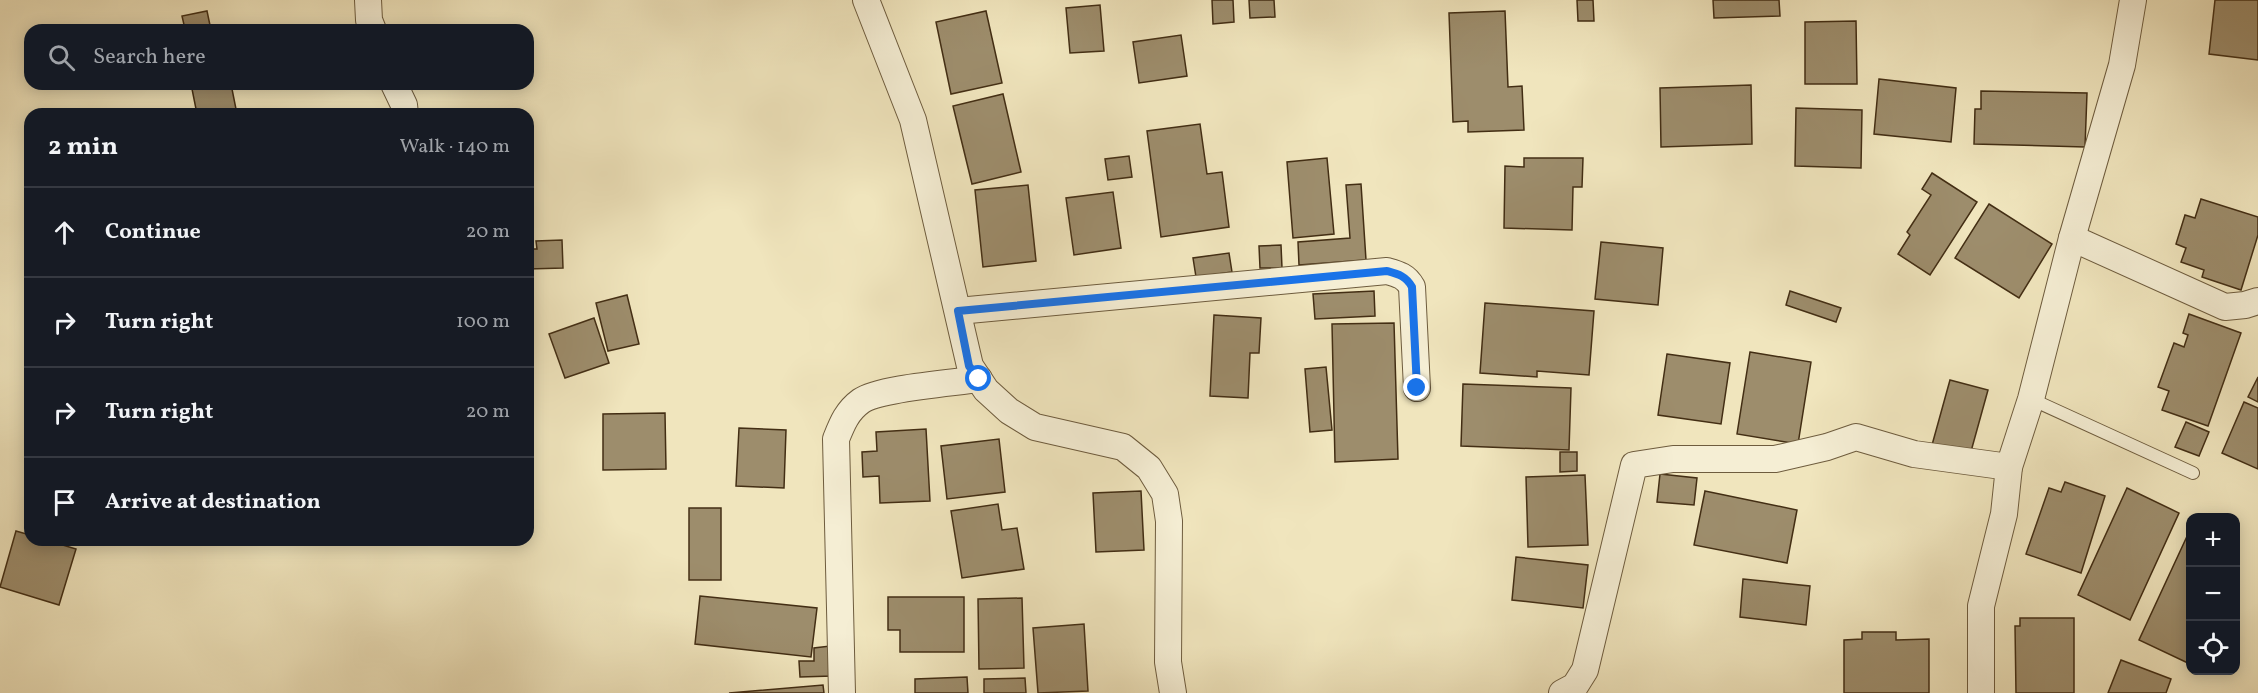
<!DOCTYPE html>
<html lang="en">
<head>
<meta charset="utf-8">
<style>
  :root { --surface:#171b24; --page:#20242c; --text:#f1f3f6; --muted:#9ea1a6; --line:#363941 }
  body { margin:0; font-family:Vollkorn,serif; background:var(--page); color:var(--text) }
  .controls { position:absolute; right:18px; bottom:18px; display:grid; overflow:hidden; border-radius:12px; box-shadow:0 3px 15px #0003 }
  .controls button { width:54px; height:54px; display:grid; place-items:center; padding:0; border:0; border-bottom:2px solid var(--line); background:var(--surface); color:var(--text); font:30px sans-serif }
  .stop { position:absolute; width:18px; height:18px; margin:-14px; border:4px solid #1a73e8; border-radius:50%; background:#fff }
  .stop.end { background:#1a73e8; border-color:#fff; box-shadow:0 2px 6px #0008 }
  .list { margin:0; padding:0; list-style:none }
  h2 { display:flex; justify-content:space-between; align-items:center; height:78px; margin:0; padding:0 24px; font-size:26px }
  h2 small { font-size:20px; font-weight:400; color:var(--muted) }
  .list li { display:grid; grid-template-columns:39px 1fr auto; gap:18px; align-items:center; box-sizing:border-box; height:90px; padding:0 24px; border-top:2px solid var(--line) }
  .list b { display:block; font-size:22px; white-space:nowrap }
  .list em { font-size:20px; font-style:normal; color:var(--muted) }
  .icon { flex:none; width:33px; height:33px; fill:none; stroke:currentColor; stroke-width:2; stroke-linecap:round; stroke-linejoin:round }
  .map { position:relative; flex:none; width:2258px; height:693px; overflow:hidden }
  .search { position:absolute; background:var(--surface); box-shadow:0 3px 15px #0003; left:24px; top:24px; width:510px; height:66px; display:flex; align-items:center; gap:15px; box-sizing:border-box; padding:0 21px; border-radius:18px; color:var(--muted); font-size:22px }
  .panel { position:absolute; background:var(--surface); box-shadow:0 3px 15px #0003; left:24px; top:108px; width:510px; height:438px; border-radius:18px }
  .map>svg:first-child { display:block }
  .building { fill:#9d8d6c; stroke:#432e14; stroke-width:1.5 }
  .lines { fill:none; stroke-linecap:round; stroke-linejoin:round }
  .service-casing { stroke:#6e5c3e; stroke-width:14 }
  .minor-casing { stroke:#6e5c3e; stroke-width:28 }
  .service { stroke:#f5eed4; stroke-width:12 }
  .minor { stroke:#f5eed4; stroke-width:26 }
  .route { stroke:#1a73e8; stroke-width:8 }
</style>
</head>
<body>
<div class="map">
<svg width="2258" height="693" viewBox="0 0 2258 693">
  <rect width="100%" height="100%" fill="#f0e5bd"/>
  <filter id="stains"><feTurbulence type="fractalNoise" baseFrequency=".00333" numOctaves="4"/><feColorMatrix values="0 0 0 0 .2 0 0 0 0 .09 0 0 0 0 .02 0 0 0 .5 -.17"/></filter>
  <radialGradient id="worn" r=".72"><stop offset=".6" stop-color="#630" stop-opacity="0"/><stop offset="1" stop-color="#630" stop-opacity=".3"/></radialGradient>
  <g class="building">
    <path d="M1212,0H1233L1234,22L1213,24Z"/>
    <path d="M1249,0H1274L1275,17L1250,18Z"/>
    <path d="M1577,0H1593L1594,21H1578Z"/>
    <path d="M1713,0H1779L1780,16L1714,18Z"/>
    <path d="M2215,0H2258V60L2209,54Z"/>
    <path d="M1100,5L1104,51L1070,53L1066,8Z"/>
    <path d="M207,11L211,30H183L185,29L182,16Z"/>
    <path d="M986,11L1002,83L951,94L936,22Z"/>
    <path d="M1505,11L1508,87L1522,86L1524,130L1468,132V121L1453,122L1449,13Z"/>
    <path d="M1856,21L1857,84H1805V22Z"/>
    <path d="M1181,35L1187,76L1139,83L1133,42Z"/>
    <path d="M1879,79L1956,88L1951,142L1874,134Z"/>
    <path d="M191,84H231L237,114H197Z"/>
    <path d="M1751,85L1752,144L1661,147L1660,88Z"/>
    <path d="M1981,91L2087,93L2085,147L1974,144L1975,109H1981Z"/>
    <path d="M1003,94L1021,172L972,184L953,106Z"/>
    <path d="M1796,108L1862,110L1861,168L1795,166Z"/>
    <path d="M1200,124L1207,174L1222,172L1229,227L1161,237L1147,131Z"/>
    <path d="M1129,156L1132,177L1108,180L1105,159Z"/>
    <path d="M1327,158L1334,234L1293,238L1287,162Z"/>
    <path d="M1524,158H1583L1582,187H1573L1572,230L1504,228L1505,166L1524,167Z"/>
    <path d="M1932,173L1977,202L1930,275L1898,254L1910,235L1907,232L1931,195L1922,189Z"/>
    <path d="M1361,184L1366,260L1299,265L1298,242L1350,238L1346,185Z"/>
    <path d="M1028,185L1036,261L983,267L975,190Z"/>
    <path d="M1113,192L1121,248L1074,255L1066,198Z"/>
    <path d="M2201,199L2258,217V235L2241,290L2202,277L2204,270L2181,262L2186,248L2176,244L2185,215L2195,218Z"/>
    <path d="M1989,204L2052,244L2019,298L1955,258Z"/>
    <path d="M562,240L563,268L528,269V249H537L536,241Z"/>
    <path d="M1601,242L1663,248L1658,305L1595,299Z"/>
    <path d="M1281,245L1282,268H1260L1259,246Z"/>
    <path d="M1229,253L1232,272L1196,277L1193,258Z"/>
    <path d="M1374,291L1375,316L1315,319L1313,294Z"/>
    <path d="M1790,291L1841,308L1836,322L1786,305Z"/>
    <path d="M627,295L639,344L608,351L596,303Z"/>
    <path d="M1485,303L1594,311L1589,375L1537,371V377L1480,373Z"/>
    <path d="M2189,314L2241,333L2208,426L2162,410L2169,391L2158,387L2174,343L2184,347L2188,335L2183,333Z"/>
    <path d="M1214,315L1261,318L1259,353H1250L1248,398L1210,396Z"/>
    <path d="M594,318L609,363L565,378L549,334Z"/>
    <path d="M1394,323L1398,459L1335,462L1332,324Z"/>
    <path d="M1750,352L1811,362L1798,444L1737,434Z"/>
    <path d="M1667,354L1730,363L1721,424L1658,415Z"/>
    <path d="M1326,367L1332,430L1310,432L1305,369Z"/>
    <path d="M2258,377V402L2248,397Z"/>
    <path d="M1950,380L1988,390L1970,455L1932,445Z"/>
    <path d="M1463,384L1571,388L1569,450L1461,446Z"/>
    <path d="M2244,402L2258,408V469L2222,453Z"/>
    <path d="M665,413L666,469L603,470V414Z"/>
    <path d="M2186,422L2209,432L2199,456L2175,447Z"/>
    <path d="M739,428L786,430L784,488L736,486Z"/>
    <path d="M926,429L930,501L880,503L879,476L863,477L862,452L877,451L876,432Z"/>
    <path d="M999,439L1005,492L947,499L941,446Z"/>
    <path d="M1560,452H1577V471L1560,472Z"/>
    <path d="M1660,474L1697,478L1694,505L1657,502Z"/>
    <path d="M1585,475L1588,545L1528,547L1526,477Z"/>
    <path d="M2065,482L2105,496L2081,573L2026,554L2049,488L2061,492Z"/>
    <path d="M2127,488L2179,513L2130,620L2078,595Z"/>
    <path d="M1141,491L1144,550L1096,552L1093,493Z"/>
    <path d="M1705,491L1797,510L1787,563L1694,545Z"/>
    <path d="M998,504L1002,530L1017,528L1024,569L962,578L951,511Z"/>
    <rect x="689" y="508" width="32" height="72"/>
    <path d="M16,531L30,535V540H46L76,549L59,605L0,587Z"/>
    <path d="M2189,532L2190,533V664L2139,640Z"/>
    <path d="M1516,557L1588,565L1583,608L1512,600Z"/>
    <path d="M1743,579L1810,586L1806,625L1740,617Z"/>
    <path d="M700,596L817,608L811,657L695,644Z"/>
    <path d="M888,597H964V652H900V630H888Z"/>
    <path d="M1022,598L1024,668L979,669L978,599Z"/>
    <path d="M2020,618H2074V693H2016L2015,626H2020Z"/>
    <path d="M1084,624L1088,691L1038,693L1033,628Z"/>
    <path d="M1862,632H1896V640L1929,639V693H1844V640L1862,639Z"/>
    <path d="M830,646L832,676L800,677L799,661H814V648Z"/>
    <path d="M2121,660L2171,679L2166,693H2108Z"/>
    <path d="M967,677L968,693H915V679Z"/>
    <path d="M1025,678L1026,693H984V679Z"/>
    <path d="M823,685L824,693H729Z"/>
  </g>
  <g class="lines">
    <g class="service-casing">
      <path id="service" d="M2031,399L2193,473"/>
    </g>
    <g class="minor-casing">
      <g id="minor">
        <path d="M368,0L369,20L373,30"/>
        <path d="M866,0L913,120L970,366L986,390L1009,411L1035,427L1123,447L1149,468L1165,494L1169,521L1168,662L1173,693"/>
        <path d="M394,84L404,105L405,114"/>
        <path d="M2072,238L2225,307L2245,305L2258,301"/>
        <path d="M958,311L1387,271C1398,274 1406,276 1412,287L1417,388"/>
        <path d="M842,693L836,439C842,424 847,411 861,401C879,388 953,383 979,379"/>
        <path d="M1562,693L1575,686L1585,670L1634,465L1673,459H1775L1827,447L1856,437L1914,454L2009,467"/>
        <path d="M1981,693V606L2004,514L2009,467L2031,399L2072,238L2122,65L2133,0"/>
      </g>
    </g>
    <use href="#service" class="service"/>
    <use href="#minor" class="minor"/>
  </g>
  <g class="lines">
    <path class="route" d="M979,379L969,366L958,311L1387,271C1398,274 1406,276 1412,287L1417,388"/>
  </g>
  <rect width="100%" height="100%" filter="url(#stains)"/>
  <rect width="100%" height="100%" fill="url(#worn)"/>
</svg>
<div class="controls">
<button>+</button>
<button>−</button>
<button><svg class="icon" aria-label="locate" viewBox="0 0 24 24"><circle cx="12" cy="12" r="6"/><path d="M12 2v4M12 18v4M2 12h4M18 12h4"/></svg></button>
</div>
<div class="stop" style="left:979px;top:379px"></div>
<div class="stop end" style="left:1417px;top:388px"></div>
<div class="search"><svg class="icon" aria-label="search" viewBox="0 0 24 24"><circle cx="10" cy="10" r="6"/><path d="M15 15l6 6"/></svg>Search here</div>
<section class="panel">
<h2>2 min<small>Walk · 140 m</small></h2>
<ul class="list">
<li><svg class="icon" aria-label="ahead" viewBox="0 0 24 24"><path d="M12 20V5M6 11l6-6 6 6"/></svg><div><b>Continue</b></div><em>20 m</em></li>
<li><svg class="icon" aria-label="right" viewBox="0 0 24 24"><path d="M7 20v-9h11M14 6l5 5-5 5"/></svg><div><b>Turn right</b></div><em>100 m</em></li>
<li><svg class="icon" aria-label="right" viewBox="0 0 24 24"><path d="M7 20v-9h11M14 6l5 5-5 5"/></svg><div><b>Turn right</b></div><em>20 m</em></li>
<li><svg class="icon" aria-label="arrive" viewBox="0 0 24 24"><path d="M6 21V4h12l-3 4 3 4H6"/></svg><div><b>Arrive at destination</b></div></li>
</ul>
</section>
</div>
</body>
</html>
